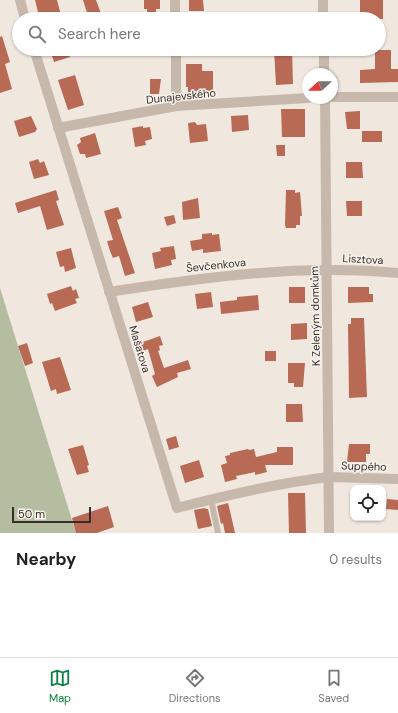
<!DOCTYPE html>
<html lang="en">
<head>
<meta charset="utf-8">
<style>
  :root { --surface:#fff; --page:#f6f6f6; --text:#222; --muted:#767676; --line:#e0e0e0; --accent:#0b8043 }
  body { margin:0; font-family:"DM Sans",sans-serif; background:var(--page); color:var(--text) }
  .controls { position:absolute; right:12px; bottom:12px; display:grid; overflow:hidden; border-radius:8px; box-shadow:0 1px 3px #0004 }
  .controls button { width:36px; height:36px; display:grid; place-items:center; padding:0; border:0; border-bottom:1px solid var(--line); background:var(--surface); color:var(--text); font:20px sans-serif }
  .compass { position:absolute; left:302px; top:68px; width:36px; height:36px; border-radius:50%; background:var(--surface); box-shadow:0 1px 3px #0004; rotate:248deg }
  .scale { position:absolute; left:12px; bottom:10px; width:79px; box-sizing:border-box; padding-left:4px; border:2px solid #362e2a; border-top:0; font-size:11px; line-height:14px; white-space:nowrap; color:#362e2a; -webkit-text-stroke:3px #f8f2eb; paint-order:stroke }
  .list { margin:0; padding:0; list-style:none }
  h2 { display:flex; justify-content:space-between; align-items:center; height:52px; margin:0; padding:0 16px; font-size:17px }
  h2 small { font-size:13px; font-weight:400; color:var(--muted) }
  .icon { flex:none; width:22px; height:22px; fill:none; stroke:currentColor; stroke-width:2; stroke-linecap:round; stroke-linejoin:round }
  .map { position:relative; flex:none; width:398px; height:533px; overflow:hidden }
  .search { position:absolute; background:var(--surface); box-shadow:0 1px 3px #0004; left:12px; right:12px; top:12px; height:44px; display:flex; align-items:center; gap:10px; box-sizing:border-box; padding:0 14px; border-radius:22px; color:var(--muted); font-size:15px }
  .sheet { height:124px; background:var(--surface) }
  nav { display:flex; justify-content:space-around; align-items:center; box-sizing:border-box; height:56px; border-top:1px solid var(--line); background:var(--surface); font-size:11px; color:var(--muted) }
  nav a { display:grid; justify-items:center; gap:2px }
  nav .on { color:var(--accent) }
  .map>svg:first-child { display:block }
  .green { fill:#b5bda1 }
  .building { fill:#b86a55 }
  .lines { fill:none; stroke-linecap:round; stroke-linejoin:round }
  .service { stroke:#c7b8ac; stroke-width:6 }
  .minor { stroke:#c7b8ac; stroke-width:10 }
  .labels { text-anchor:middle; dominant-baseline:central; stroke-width:3; stroke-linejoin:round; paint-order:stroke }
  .street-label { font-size:11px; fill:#362e2a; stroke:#f8f2eb }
</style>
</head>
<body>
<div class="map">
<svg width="398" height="533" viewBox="0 0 398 533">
  <rect width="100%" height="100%" fill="#f0e7df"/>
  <path class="green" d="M0,288L76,533H0Z"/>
  <g class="building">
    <path d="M35,0H57L62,19H42L41,15L39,16Z"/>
    <path d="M83,0H96L103,19H89Z"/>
    <path d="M144,0H160V9H156V13H147V9H144Z"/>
    <path d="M189,0H203L204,11H189Z"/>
    <rect x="360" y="0" width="23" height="19"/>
    <path d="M2,36L10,62L5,64L12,89L0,93V37Z"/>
    <path d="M50,49H67L70,57L54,62Z"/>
    <path d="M274,49H292L293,84L276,85Z"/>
    <path d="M375,50H391V69H398V82L360,83V70L375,69Z"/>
    <path d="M186,64H202V71H213V91L188,92V87H186Z"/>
    <path d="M75,75L84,105L68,110L58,80Z"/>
    <path d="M150,79H161L159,94H150Z"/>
    <path d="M281,109H305V137H282Z"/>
    <path d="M360,111V129H347L345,112Z"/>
    <path d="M248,115L249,130L232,132L231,116Z"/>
    <path d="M31,116L37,129L35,132L19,137L14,121Z"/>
    <path d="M195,122L197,125L206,124L208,141L190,143L188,123Z"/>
    <path d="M143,126V128L150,127L152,139L145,141L146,145L135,147L132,128Z"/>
    <rect x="362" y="131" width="20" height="11"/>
    <path d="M95,133L101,154L86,158L85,154H80L77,145L81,142L80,138Z"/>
    <path d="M276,145H285V156H277Z"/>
    <path d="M38,159L40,163L44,161L49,175L34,179L29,162Z"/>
    <path d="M346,162H362L363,178H346Z"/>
    <path d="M56,190L59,200L56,201L64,225L47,230L40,206L18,213L15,203Z"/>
    <path d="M286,190H295V193L300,192L302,216H300V225H296V228H286L285,225Z"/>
    <path d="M198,198L200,218L183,220L182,202Z"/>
    <path d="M346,201H362V216H347Z"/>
    <path d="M118,207L122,218L117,220L118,223L135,273L125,276L119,256L113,258L110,251L107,241L113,240L104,211Z"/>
    <path d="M174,215L176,223L167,226L164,217Z"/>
    <path d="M212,233V235L219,234L221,251L203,253V249L192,251L190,241L202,239V234Z"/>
    <path d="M174,246L176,259L171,260L172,265L155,269L152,253L161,251L160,248Z"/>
    <path d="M71,248L76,268L65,272L64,266L60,267L56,252Z"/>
    <path d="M71,286L73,291L76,289L79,298L75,299L77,303L55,311L52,303L50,304L47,294Z"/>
    <rect x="289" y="287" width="16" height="16"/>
    <path d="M348,287H369V294H373V302L348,303Z"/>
    <path d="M211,292L213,307L197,309L195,294Z"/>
    <path d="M258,295L259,310L221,314L220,302L237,300V297Z"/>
    <path d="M148,302L153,317L136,322L132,307Z"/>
    <path d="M351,318H364L367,397L349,398L348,324H351Z"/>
    <path d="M307,323V339L291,340V324Z"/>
    <path d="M160,336L163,345L159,346L160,350L158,351L164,368L188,360L191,369L177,373L178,377L157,387L152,376L155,374L148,349L143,351L140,343Z"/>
    <path d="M27,343L33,363L25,366L18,346Z"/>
    <rect x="265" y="351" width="11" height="10"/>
    <path d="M60,357L71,390L57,394L56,389L51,391L42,362Z"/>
    <path d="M288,363H305L303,387H294V383H288Z"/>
    <path d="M286,404H302L303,422H286Z"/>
    <path d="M176,436L179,447L169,450L166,439Z"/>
    <path d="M349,444H370V454H366V462H347Z"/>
    <path d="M83,445L89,465L87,466L89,472L77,475L68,449Z"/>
    <path d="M277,447H293V465H265L267,472L255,475V472L246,474L236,476L237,479L225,482L221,465L227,463L225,456L230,455V453L248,449L249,450L254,449L256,457L277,452Z"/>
    <path d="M199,460L204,477L185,483L180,466Z"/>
    <path d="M288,493H305L306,533H289Z"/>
    <path d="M387,499L398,500V510L386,509Z"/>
    <path d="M228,503L230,511L235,533H225L223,523L221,524L217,506Z"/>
    <path d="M108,506L114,527L97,533H76L72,518Z"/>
    <path d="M205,508L206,509H208L212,526L198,529L194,510Z"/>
  </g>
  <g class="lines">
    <path class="service" d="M211,499L218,533"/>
    <g class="minor">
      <path d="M20,0L25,19"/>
      <path d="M175,0V19"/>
      <path d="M323,0V19"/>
      <path d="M34,49L177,508C227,495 277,483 329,477L398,479"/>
      <path d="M176,49V106"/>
      <path d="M324,49V74"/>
      <path d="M332,97H398"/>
      <path d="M325,98L329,533"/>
      <path d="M58,128L176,106L308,98"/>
      <path d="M109,292C205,277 301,264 398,273"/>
    </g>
  </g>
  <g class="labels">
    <g class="street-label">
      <text transform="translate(181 96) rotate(-6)">Dunajevského</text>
      <text transform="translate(363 259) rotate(3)">Lisztova</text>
      <text transform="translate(216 265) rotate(-6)">Ševčenkova</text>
      <text transform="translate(315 316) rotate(-91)">K Zeleným domkům</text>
      <text transform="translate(140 349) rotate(73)">Mašatova</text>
      <text transform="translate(364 466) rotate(2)">Suppého</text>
    </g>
  </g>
</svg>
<div class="controls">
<button><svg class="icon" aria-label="locate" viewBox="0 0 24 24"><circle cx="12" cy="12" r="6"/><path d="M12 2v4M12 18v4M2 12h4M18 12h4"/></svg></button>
</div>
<svg class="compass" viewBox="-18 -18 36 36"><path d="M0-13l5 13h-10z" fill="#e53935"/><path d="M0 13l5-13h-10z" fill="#767676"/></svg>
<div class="scale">50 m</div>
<div class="search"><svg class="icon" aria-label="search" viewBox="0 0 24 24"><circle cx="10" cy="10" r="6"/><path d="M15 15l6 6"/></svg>Search here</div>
</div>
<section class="sheet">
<h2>Nearby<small>0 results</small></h2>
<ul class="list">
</ul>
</section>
<nav>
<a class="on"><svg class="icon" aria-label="map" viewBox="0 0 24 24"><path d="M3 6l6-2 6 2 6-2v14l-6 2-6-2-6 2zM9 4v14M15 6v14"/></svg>Map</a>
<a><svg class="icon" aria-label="directions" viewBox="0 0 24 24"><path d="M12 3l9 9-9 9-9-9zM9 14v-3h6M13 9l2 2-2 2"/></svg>Directions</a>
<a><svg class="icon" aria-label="saved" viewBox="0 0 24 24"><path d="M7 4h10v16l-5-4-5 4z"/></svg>Saved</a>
</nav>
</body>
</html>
